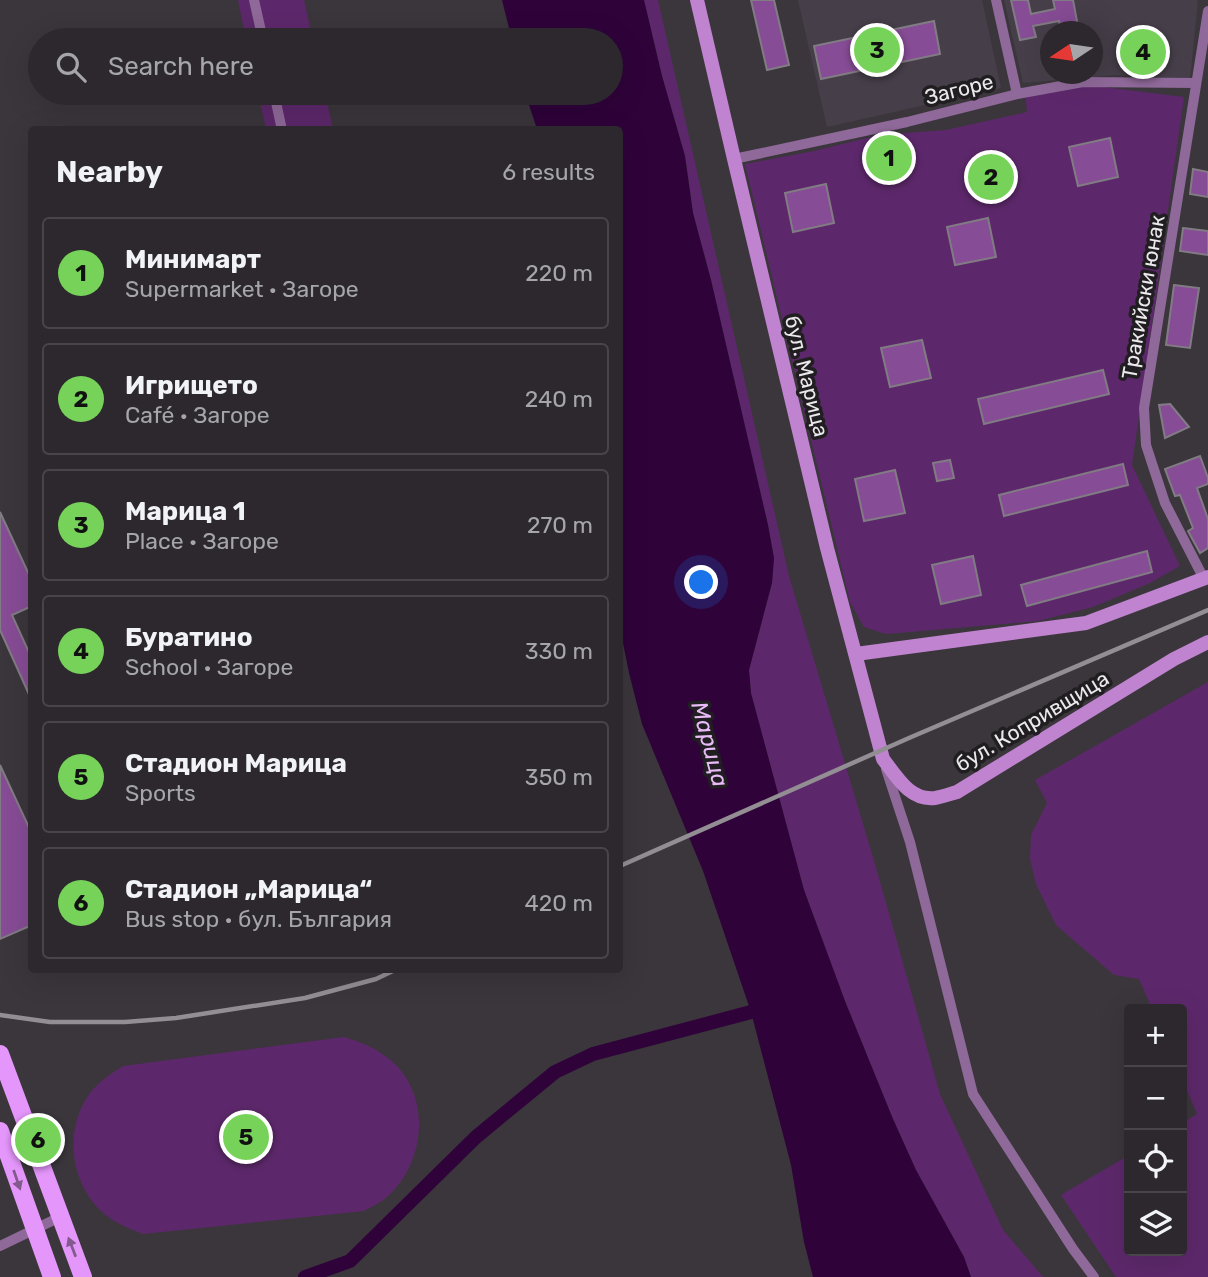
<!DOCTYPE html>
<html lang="en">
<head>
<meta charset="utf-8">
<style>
  :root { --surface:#2c282d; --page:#343035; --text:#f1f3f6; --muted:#a6a6aa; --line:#484449; --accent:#77d259 }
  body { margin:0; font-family:Rubik,sans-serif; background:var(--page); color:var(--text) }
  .controls { position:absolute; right:21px; bottom:21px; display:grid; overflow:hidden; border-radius:7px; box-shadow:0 7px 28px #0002 }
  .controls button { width:63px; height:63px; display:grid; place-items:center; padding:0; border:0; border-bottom:2px solid var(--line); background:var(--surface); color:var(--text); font:35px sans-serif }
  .compass { position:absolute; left:1040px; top:21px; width:63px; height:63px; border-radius:50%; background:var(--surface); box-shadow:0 7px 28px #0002; rotate:257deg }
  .you { position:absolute; left:702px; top:583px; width:24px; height:24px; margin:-18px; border:5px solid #fff; border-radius:50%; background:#1a73e8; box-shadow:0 0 0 10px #1a73e833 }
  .badge { display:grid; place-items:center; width:46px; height:46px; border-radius:50%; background:var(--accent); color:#111; font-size:23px; font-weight:700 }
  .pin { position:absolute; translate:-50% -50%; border:4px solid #fff; box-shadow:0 2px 7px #0006 }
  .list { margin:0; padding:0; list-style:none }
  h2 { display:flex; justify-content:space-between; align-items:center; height:91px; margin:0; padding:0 28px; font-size:30px }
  h2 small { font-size:23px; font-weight:400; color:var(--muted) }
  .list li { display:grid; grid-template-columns:46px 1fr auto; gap:21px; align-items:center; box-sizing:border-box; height:112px; margin:0 14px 14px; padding:0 14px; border:2px solid var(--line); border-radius:7px }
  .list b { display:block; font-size:26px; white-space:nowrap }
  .list p { margin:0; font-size:23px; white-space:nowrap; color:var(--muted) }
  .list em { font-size:23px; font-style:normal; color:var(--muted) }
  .icon { flex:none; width:38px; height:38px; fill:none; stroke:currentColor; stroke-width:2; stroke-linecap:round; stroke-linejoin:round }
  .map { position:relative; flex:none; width:1208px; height:1277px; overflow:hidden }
  .search { position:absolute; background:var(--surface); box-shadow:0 7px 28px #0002; left:28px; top:28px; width:595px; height:77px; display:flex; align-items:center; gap:18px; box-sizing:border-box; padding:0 24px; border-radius:38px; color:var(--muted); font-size:26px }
  .panel { position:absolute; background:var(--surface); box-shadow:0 7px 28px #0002; left:28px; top:126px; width:595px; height:847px; border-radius:7px }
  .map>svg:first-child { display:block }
  .built { fill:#463e49; fill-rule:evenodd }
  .green { fill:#5d286b }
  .water { fill:#2f033a }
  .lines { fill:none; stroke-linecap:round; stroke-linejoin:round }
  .canal { stroke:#2f033a; stroke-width:14 }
  .building { fill:#864c95; stroke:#817b83; stroke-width:2 }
  .street { stroke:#8f6999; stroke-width:10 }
  .secondary { stroke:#bf83d0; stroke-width:14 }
  .primary { stroke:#e596fb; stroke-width:18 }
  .rail { stroke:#928e93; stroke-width:4.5 }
  .oneway { fill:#825a8e }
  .labels { text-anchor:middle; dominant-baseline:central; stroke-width:7; stroke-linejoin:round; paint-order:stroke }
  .street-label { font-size:21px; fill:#ece9ed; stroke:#201e21 }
  .water-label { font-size:23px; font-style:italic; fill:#e9bbf6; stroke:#201e21 }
</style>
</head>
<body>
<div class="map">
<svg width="1208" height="1277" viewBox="0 0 1208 1277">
  <rect width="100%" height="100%" fill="#3b363c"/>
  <g class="built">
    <path d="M798,0H982L1001,88L827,127Z"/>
    <path d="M1004,0H1198L1190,80L1116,75L1023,83ZM1050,32H1092V74H1050Z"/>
  </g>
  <g class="green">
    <path d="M238,0H304L313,40H246Z"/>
    <path d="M644,0H658L789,576L875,864L940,1094L1003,1230L1043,1277H971L964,1257L916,1170L893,1119L845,1001L804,890L751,693L749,670L772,583L774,558L768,525L711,280L693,213L685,156L662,76Z"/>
    <path d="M1087,85L1184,97L1132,465L1180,566L1150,583L1093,607L1038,621L886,634L864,627L850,602L745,164L814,151L879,135L946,130L1027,112L1025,93Z"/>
    <path d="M258,93H325L333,129H266Z"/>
    <path d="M1208,682V1277H1116L1061,1195L1129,1155V1251H1182V1123L1197,1114L1182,1078V1009H1152L1139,979L1114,975L1056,925L1036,884L1030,859L1031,835L1047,803L1035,780Z"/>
    <path d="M344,1037C360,1042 374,1047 388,1058C432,1092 427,1162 387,1197C380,1203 371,1207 364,1211L143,1234C128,1228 112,1222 100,1210C71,1181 65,1134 86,1099C95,1084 109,1075 123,1066Z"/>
  </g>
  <path class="water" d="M502,0H644L662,76L685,156L693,213L711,280L768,525L774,558L772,583L749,670L751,693L804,890L845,1001L893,1119L916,1170L964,1257L971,1277H813L804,1242L791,1165L751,1012L703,871L642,724L629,673L620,628V130L537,129L525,93H611V40H512Z"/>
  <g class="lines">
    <path class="canal" d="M305,1277L350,1261L476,1137L555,1072L593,1054L770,1007"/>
  </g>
  <g class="building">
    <path d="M751,0H774L789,65L767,70Z"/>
    <path d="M1011,0H1028L1031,14L1055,9L1053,0H1073L1079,32H1061L1059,21L1033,26L1036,37L1020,40Z"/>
    <path d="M934,21L940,54L821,79L814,46Z"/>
    <path d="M1110,138L1118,177L1078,186L1069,147Z"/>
    <path d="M907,145L914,166L875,178L868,156Z"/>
    <path d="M1193,169L1208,172V197L1190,194Z"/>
    <path d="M826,184L834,223L793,232L785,193Z"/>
    <path d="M988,218L996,257L955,265L947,227Z"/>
    <path d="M1183,228L1208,231V255L1180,251Z"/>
    <path d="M1174,285L1199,288L1190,348L1166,345Z"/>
    <path d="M922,340L931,378L890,387L881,348Z"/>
    <path d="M1103,370L1109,394L984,424L978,399Z"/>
    <path d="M1170,404L1189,427L1165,438L1159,405Z"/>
    <path d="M1200,456L1208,478V484L1197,488L1208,519V548L1200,553L1188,531L1193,528L1180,495L1175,496L1165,469Z"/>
    <path d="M950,460L954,478L937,481L933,463Z"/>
    <path d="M1123,464L1128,485L1004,516L999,495Z"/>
    <path d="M895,470L905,513L864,521L855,479Z"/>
    <path d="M0,512L32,581V606L12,615L32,659V701L0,630Z"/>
    <path d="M1147,551L1152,572L1027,606L1021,585Z"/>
    <path d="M973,556L981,595L941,604L932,565Z"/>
    <path d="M0,765L32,834V925L0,939Z"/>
  </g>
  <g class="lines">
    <g class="street">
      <path d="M254,0L263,40"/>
      <path d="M996,0L1017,94"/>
      <path d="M274,93L282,130"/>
      <path d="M734,159L907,122L1017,94L1083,82L1196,83"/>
      <path d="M1204,579L1165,503L1146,445L1144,408L1208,11"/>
      <path d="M886,769L910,842L973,1094L1073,1249L1094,1277"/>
      <path d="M0,1246L60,1217"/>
    </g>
    <g class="secondary">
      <path d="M697,0L734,159L827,548L883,759C897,777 910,801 935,798C942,797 950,794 957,792L1174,659L1208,642"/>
      <path d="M856,654L1086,623L1208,577"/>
    </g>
    <g class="primary">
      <path d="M0,1054L83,1277"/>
      <path d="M0,1131L52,1277"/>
    </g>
    <g class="rail">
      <path d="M620,866L909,738L1208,610"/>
      <path d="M0,1015L50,1022H125L176,1018L305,998L376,979L395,970"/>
    </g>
  </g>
  <defs><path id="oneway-solid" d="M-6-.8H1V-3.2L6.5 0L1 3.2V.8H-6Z" transform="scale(1.75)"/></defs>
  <g class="oneway">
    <use href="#oneway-solid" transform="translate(17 1180) rotate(71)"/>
    <use href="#oneway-solid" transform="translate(72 1247) rotate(-111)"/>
  </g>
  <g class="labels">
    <g class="street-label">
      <text transform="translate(959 89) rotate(-14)">Загоре</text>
      <text transform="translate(1143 297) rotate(-80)">Тракийски юнак</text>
      <text transform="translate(807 376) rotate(76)">бул. Марица</text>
      <text transform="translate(1032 721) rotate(-31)">бул. Копривщица</text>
    </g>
    <g class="water-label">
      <text transform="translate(710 744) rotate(75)">Марица</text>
    </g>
  </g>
</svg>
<div class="controls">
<button>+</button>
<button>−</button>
<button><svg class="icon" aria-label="locate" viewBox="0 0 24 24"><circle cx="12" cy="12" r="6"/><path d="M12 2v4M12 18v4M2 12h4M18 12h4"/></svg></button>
<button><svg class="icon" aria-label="layers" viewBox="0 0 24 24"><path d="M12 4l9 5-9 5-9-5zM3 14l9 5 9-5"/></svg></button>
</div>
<svg class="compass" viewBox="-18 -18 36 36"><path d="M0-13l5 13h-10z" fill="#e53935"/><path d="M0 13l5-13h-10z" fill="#a6a6aa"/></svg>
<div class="you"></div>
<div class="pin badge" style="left:889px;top:158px">1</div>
<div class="pin badge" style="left:991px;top:177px">2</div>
<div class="pin badge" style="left:877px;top:50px">3</div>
<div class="pin badge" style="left:1143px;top:52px">4</div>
<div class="pin badge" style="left:246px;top:1137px">5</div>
<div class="pin badge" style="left:38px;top:1140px">6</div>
<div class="search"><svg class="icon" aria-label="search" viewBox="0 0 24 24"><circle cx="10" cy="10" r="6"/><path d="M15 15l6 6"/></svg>Search here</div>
<section class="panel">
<h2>Nearby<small>6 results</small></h2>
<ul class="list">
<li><span class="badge">1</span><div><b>Минимарт</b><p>Supermarket · Загоре</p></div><em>220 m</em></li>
<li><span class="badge">2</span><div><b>Игрището</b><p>Café · Загоре</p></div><em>240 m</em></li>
<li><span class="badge">3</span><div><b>Марица 1</b><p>Place · Загоре</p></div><em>270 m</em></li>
<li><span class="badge">4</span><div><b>Буратино</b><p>School · Загоре</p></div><em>330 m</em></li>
<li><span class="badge">5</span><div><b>Стадион Марица</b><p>Sports</p></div><em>350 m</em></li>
<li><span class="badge">6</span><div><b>Стадион „Марица“</b><p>Bus stop · бул. България</p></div><em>420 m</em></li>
</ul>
</section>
</div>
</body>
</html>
